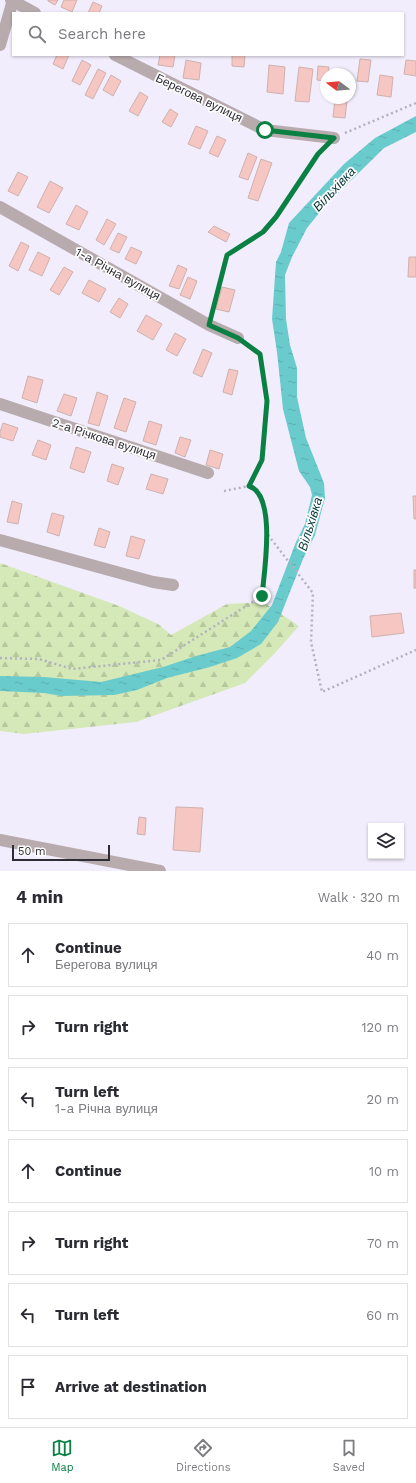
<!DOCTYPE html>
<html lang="en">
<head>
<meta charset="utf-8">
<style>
  :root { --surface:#fff; --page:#f7f7f7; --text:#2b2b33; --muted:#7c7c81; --line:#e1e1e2; --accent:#0b8043 }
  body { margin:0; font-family:"Work Sans",sans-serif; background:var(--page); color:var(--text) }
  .controls { position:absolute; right:12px; bottom:12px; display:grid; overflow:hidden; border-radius:0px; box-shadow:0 1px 3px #0004 }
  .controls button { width:36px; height:36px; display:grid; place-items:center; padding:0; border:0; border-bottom:1px solid var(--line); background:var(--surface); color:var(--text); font:20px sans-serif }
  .compass { position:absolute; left:320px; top:68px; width:36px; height:36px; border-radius:50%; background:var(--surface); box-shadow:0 1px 3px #0004; rotate:286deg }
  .scale { position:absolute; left:12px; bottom:10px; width:98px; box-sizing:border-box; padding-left:4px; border:2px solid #2e2c35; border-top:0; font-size:11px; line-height:14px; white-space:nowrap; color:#2e2c35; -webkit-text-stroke:3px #fdfdfd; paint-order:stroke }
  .stop { position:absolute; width:12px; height:12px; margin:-9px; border:3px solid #0b8043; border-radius:50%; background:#fff }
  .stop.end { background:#0b8043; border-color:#fff; box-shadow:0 1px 4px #0008 }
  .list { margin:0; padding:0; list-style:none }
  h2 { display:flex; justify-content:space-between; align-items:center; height:52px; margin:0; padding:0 16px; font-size:17px }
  h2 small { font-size:13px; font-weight:400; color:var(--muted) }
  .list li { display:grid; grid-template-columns:26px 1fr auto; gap:12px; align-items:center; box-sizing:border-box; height:64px; margin:0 8px 8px; padding:0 8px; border:1px solid var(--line); border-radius:0px }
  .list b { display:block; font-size:15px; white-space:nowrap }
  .list p { margin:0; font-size:13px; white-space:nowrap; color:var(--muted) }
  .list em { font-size:13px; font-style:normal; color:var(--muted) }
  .icon { flex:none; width:22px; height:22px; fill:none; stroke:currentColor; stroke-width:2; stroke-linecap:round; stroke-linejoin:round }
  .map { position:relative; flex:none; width:416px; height:871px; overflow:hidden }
  .search { position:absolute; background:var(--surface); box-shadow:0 1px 3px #0004; left:12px; right:12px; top:12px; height:44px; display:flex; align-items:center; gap:10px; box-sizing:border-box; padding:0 14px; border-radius:0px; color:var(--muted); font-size:15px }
  .sheet { height:556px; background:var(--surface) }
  nav { display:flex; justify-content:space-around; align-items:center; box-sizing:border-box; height:56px; border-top:1px solid var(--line); background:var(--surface); font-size:11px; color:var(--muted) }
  nav a { display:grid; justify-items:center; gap:2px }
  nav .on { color:var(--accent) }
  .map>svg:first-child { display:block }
  .forest { fill:url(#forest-firs) }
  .water { fill:url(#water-ripples) }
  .building { fill:#f6c6c2; stroke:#ceb1af }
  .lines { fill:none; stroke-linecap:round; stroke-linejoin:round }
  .path { stroke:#b4b1be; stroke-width:2.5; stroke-dasharray:2 3; stroke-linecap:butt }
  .minor { stroke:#b8abae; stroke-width:12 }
  .route { stroke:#0b8043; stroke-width:5 }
  .labels { text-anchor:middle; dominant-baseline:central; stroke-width:3.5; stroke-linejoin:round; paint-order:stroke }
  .street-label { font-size:12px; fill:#2e2c35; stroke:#fdfdfd }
  .water-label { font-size:13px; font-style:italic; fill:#09393a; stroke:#fdfdfd }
</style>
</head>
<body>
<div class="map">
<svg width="416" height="871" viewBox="0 0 416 871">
  <defs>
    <pattern id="forest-firs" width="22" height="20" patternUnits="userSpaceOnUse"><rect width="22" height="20" fill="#d5e9b8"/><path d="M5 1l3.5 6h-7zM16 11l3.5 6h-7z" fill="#b7c89f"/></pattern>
    <pattern id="water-ripples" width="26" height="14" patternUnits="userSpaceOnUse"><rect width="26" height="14" fill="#69cbcc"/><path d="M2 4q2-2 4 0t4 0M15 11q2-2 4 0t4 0" fill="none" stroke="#5baeb0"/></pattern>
  </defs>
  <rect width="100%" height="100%" fill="#f1edfc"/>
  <path class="forest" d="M0,563L119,606L158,624L171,635L227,604L263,602L299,626L275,653L245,683L136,722L24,734L0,731Z"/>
  <path class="water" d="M416,116V132L384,148L324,207L307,228L292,257L285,275L286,319L290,345L297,368V397L306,438L324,483L325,498L315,535L303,559L278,622L261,644L237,658L210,667L167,678L137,690L114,695L61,696L44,693L0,691V676L44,677L101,682L163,667L196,656L230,647L251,631L272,605L296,542L305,524L312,495L310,487L299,471L283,409L277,352L272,319L276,262L281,252L289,223L344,164L375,138Z"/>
  <g class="building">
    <path d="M48,0H58L55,5L48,1Z"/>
    <path d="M64,0H77L72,12L61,7Z"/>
    <path d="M93,2L102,6L99,13H88Z"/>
    <path d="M57,55H69L63,69L53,64Z"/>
    <path d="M160,55H175L173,67L158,65Z"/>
    <path d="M232,55H245L244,67L232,66Z"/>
    <path d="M360,59L371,60L368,82L357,81Z"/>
    <path d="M82,60L91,65L80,85L72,81Z"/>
    <path d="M186,60L201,63L199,80L183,78Z"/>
    <path d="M406,60L416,61V76L404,74Z"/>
    <path d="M269,65L285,67L283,94L267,92Z"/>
    <path d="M318,66L329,67L328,74H326V81L317,80Z"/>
    <path d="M299,67L313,69L309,102L295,101Z"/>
    <path d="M98,69L106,73L93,99L85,95Z"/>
    <path d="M111,75L121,81L113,96L103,90Z"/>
    <path d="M380,75L393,77L391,97L377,95Z"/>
    <path d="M140,92L148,97L138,116L129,111Z"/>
    <path d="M335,99L347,101L345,118L333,117Z"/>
    <path d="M170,109L178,114L171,127L162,122Z"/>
    <path d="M196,126L208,131L200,149L188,144Z"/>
    <path d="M217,136L226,140L218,157L209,153Z"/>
    <path d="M248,153L257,157L248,180L239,177Z"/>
    <path d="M261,159L272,163L258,201L248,198Z"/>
    <path d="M18,172L28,177L18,196L8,191Z"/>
    <path d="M50,181L63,188L49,213L37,207Z"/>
    <path d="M76,205L88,212L79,230L66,224Z"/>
    <path d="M107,219L116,224L104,245L96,240Z"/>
    <path d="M214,226L230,234L226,242L208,232Z"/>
    <path d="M118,233L127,237L119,253L110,249Z"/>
    <path d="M21,242L29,246L18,271L9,266Z"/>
    <path d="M131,247L142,252L136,264L125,259Z"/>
    <path d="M38,252L50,258L42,276L29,270Z"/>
    <path d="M409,257H416V277H408Z"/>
    <path d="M178,265L187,269L179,289L169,286Z"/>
    <path d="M64,267L73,272L59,295L50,290Z"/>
    <path d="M188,277L197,281L190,299L180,295Z"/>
    <path d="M89,280L106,289L99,302L82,293Z"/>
    <path d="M222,287L235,290L229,312L216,309Z"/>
    <path d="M119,298L128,304L120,318L110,312Z"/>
    <path d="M146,315L162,324L153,340L137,331Z"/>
    <path d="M175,333L186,339L177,356L166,350Z"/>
    <path d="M203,349L212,353L202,377L193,373Z"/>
    <path d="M229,369L238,371L232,395L223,392Z"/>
    <path d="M28,376L43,380L37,403L22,398Z"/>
    <path d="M97,392L108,396L99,426L88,423Z"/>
    <path d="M64,394L77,398L71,416L57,411Z"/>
    <path d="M124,398L136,402L126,432L114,428Z"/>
    <path d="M149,421L162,425L156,445L143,441Z"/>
    <path d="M3,423L18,428L13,441L0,437V432Z"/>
    <path d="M180,437L191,440L185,457L175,453Z"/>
    <path d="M38,440L51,445L46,460L32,455Z"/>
    <path d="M76,447L91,452L84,473L70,468Z"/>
    <path d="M210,450L223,454L219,469L206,465Z"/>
    <path d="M112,464L124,468L118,485L107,481Z"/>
    <path d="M151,474L168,479L163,494L146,489Z"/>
    <path d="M413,496H416V519H414Z"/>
    <path d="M12,501L22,504L18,524L7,522Z"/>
    <path d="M52,513L64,516L59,536L47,532Z"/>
    <path d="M99,528L110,532L105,548L94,545Z"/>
    <path d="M131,536L145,540L139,559L126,556Z"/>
    <rect x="414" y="570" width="2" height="18"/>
    <path d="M401,613L404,633L372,637L370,616Z"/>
    <path d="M176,807L203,808L200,852L173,850Z"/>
    <path d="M139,817L146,818L145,835L137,834Z"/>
  </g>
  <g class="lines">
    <g class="path">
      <path d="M345,133L416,103"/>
      <path d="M212,314L227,255L263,232L276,217L317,154L323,148"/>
      <path d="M224,491L249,486L262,460L267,401L260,354L246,344"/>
      <path d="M268,535L313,593L311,642L322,692L416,650"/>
      <path d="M0,658L39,659L72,669L161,660L262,596C265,566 271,534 264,504C263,498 256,488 249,486"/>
    </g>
    <g class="minor">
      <path d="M11,0L35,13"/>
      <path d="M0,45L13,0"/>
      <path d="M115,55L265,130L334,138"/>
      <path d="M0,207L209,325L238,338"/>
      <path d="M0,404L208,473"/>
      <path d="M0,540L153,582L173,585"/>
      <path d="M0,840L160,871"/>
    </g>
  </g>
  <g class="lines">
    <path class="route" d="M262,596C264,573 277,495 249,486L262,460L267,401L260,354L238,338L209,325L227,255L263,232L276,217L318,154L334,138L265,130"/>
  </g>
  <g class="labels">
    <g class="street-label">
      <text transform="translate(199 98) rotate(26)">Берегова вулиця</text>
      <text transform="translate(118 274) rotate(29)">1-а Річна вулиця</text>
      <text transform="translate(104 439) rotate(18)">2-а Річкова вулиця</text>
    </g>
    <g class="water-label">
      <text transform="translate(334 189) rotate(-47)">Вільхівка</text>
      <text transform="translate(310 524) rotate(-73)">Вільхівка</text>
    </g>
  </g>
</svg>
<div class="controls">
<button><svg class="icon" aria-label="layers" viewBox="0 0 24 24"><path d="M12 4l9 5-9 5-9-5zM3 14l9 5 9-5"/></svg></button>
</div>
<svg class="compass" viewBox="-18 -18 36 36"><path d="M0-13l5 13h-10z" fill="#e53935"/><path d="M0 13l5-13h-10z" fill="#7c7c81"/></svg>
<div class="scale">50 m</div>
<div class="stop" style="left:265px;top:130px"></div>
<div class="stop end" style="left:262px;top:596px"></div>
<div class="search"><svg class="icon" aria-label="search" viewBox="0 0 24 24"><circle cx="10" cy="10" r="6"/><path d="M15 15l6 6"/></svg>Search here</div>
</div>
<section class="sheet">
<h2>4 min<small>Walk · 320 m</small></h2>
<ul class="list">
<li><svg class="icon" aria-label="ahead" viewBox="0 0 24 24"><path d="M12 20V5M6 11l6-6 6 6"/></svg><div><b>Continue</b><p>Берегова вулиця</p></div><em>40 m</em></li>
<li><svg class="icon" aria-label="right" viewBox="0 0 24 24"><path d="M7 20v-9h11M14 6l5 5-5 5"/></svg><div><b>Turn right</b></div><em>120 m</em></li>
<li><svg class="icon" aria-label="left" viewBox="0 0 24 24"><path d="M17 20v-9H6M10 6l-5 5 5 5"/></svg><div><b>Turn left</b><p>1-а Річна вулиця</p></div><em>20 m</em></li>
<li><svg class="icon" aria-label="ahead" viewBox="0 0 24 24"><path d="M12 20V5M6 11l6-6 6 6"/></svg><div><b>Continue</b></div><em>10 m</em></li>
<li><svg class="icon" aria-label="right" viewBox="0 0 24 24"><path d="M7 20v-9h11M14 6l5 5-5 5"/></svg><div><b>Turn right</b></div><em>70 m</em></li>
<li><svg class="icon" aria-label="left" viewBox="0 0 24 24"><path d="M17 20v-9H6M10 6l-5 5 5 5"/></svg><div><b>Turn left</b></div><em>60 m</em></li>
<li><svg class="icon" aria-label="arrive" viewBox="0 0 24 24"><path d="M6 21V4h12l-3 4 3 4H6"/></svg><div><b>Arrive at destination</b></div></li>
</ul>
</section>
<nav>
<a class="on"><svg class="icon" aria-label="map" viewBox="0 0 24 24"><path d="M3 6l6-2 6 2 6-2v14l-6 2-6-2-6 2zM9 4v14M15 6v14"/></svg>Map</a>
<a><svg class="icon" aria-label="directions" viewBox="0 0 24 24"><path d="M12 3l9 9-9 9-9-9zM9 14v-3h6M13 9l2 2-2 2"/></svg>Directions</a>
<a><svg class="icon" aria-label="saved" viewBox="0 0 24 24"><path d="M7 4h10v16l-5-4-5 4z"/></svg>Saved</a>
</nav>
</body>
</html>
